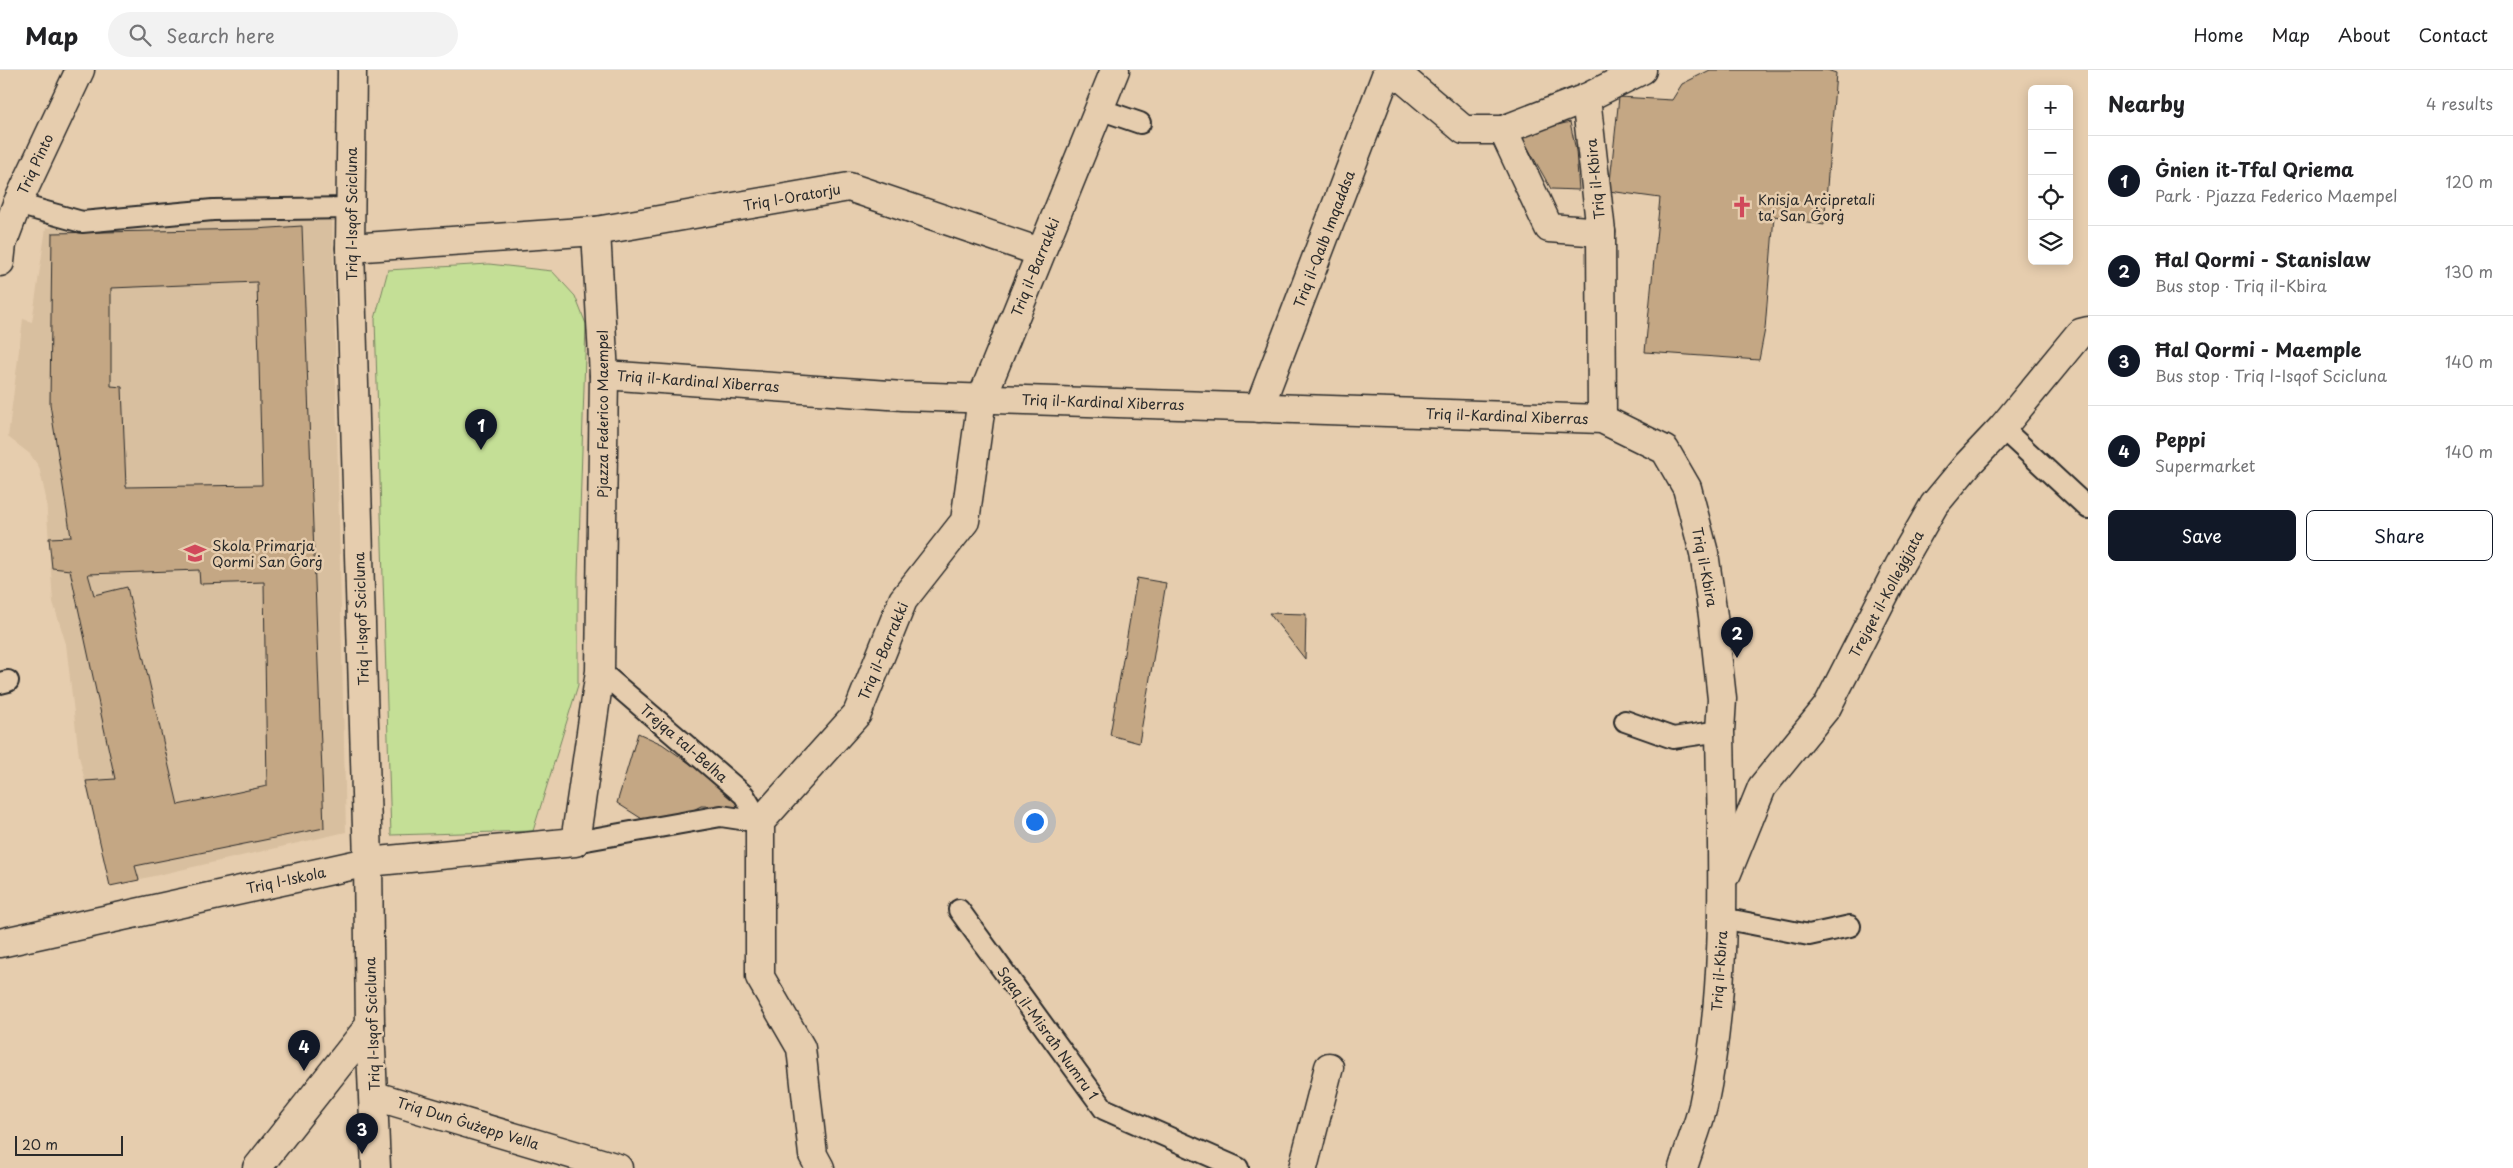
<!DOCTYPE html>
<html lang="en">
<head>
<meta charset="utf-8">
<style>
  :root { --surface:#fff; --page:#f2f2f2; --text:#202124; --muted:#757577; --line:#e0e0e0; --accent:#111827 }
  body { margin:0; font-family:"Playpen Sans",sans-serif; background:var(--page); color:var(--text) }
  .controls { position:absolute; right:15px; top:15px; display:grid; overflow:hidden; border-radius:8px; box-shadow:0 2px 12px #0003 }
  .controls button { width:45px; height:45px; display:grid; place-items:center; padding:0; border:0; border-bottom:1px solid var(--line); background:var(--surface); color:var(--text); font:25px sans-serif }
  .scale { position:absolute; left:15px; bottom:12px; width:108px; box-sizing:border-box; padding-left:5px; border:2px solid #2b2b2b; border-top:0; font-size:14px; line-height:18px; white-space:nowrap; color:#2b2b2b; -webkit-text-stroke:4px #e6cdae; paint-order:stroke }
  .you { position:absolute; left:1034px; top:751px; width:18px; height:18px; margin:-12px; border:4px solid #fff; border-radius:50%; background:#1a73e8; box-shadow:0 0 0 8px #1a73e833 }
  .badge { display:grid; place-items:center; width:32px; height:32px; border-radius:50%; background:var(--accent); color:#fff; font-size:16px; font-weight:700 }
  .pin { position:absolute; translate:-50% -41px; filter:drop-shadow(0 1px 2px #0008) }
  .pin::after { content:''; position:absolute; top:26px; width:18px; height:15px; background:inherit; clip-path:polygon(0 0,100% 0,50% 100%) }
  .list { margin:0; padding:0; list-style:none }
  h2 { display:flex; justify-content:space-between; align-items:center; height:65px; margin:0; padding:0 20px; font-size:21px }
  h2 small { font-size:16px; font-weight:400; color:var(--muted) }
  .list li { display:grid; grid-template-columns:32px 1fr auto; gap:15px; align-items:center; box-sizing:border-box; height:90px; padding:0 20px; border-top:1px solid var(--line) }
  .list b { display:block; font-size:19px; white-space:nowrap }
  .list p { margin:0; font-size:16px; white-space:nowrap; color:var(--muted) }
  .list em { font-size:16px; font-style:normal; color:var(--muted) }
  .actions { display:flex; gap:10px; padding:15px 20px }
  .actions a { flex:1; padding:11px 0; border:1px solid var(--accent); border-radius:8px; text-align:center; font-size:18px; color:var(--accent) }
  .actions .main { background:var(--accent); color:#fff }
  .icon { flex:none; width:28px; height:28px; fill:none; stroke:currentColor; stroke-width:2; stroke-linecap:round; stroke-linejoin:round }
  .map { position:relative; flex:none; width:2088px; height:1098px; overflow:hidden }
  header { display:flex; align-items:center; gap:30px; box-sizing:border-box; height:70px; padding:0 25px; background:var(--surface); border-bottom:1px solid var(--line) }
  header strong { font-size:24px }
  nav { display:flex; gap:28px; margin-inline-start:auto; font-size:18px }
  .search { width:350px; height:45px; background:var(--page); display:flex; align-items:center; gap:12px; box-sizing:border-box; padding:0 18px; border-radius:28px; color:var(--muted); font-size:19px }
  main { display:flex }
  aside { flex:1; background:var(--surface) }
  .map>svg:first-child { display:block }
  .built { fill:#d8bf9f }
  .green { fill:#c4df96; stroke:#788560 }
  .building { fill:#c4a784; stroke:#2b2b2b; fill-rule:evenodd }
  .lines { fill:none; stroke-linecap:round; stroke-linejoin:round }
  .lane-casing { stroke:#2b2b2b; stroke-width:24 }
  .street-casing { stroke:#2b2b2b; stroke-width:31 }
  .lane { stroke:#e6cdae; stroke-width:20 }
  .street { stroke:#e6cdae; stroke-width:28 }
  .labels { text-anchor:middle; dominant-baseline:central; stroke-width:5; stroke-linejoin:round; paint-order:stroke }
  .street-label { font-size:14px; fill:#2b2b2b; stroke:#e6cdae }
  .poi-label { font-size:14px; fill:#2b2b2b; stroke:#e6cdae; text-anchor:start }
</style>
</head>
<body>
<header>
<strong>Map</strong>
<div class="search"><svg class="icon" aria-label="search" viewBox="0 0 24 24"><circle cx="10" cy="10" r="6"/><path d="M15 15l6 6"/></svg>Search here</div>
<nav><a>Home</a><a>Map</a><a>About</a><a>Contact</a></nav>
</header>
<main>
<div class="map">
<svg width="2088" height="1098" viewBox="0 0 2088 1098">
  <rect width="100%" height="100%" fill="#e6cdae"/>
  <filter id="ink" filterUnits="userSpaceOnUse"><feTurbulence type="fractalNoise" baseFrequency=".02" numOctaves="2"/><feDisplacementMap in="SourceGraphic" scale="10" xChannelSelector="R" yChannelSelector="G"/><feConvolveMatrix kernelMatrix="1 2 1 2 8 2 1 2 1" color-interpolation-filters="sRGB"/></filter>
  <g filter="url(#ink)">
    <path class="built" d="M332,139L346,762L110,816L79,686L66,574L53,532L46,428L39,397L30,384L8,367L23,249L32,252L46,158L213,140Z"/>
    <path class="green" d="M489,194L552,201L575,226L586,254L578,506V615L533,761L391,765L375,249L388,200Z"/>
    <g class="building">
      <path d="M1710,0H1827L1836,3L1824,155L1774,146L1765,259L1759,290L1645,282L1660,128L1609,121L1619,27L1672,30L1682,14Z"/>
      <path d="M1570,52L1576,81L1579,120L1551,119L1520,64Z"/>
      <path d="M302,156L324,758L135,796L139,810L110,816L86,711L115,709L70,500L52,498L49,468L71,467L50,334L52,163L255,159ZM257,212L262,415L126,417L122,317L111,316V218ZM199,500L200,514L264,512L267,716L178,735L127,517L94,525L88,504Z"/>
      <path d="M1137,508L1166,513L1139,673L1110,665Z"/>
      <path d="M1269,543L1306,544L1305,589Z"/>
      <path d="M638,663L662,674L739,728L736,737L701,736L670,752H647L617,733Z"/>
    </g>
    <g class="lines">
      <g class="lane-casing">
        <g id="lane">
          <path d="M1099,39L1140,53"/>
          <path d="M17,134L82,152L213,140L351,138"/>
          <path d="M2002,358L2088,438"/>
          <path d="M600,601L744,725L760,752"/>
          <path d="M0,613L8,611"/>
          <path d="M1625,651L1673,668L1720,661"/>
          <path d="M575,772L721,746L760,752"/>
          <path d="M959,840L1104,1039L1238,1098"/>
          <path d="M1722,848L1809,865L1850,856"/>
        </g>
      </g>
      <g class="street-casing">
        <g id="street">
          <path d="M352,0L350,178L368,792L370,955L376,1098"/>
          <path d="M1393,0L1464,60H1503L1586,28L1642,0"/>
          <path d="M1586,28L1601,162L1602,349"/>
          <path d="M1503,60L1549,158L1601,162"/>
          <path d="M596,161L849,117L1040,182"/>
          <path d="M0,192L2,174L17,134L80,0"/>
          <path d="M604,305L903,326L1602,349L1665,380L1687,418L1704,483L1713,546L1722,629L1720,661C1722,786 1729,913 1703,1036C1698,1057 1689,1078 1683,1098"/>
          <path d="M1259,338L1388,0"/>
          <path d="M1727,803L1762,717L1827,637L1899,496L1934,435L1968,394L2002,358L2080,263L2088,261"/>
          <path d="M0,873L368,792L575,772L600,601L604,305L596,161L350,178"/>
          <path d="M375,1026L618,1098"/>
          <path d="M257,1098L370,955"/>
          <path d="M820,1098L813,1085L801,978L760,907V752L857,644L903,530L965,451L982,328L1115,0"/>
          <path d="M1303,1098L1329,997"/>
        </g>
      </g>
      <use href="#lane" class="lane"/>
      <use href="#street" class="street"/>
    </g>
  </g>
  <defs>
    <g id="church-bare" transform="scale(1.725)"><path d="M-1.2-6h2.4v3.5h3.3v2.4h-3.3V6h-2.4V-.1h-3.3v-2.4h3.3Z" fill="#d1495b" stroke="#e6cdae" stroke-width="2.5" paint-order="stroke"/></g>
    <g id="school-bare" transform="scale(1.725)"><path d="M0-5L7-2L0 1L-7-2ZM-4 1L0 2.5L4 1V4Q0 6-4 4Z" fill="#d1495b" stroke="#e6cdae" stroke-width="2.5" paint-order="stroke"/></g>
  </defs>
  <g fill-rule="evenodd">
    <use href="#church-bare" x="1742" y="137"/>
    <use href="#school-bare" x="195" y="483"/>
  </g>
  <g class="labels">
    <g class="street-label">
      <text transform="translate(35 94) rotate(-65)">Triq Pinto</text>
      <text transform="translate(1595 109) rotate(-96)">Triq il-Kbira</text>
      <text transform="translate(792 127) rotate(-10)">Triq l-Oratorju</text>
      <text transform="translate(351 144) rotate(-90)">Triq l-Isqof Scicluna</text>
      <text transform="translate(1324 169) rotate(-69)">Triq il-Qalb Imqaddsa</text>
      <text transform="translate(1035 197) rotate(-68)">Triq il-Barrakki</text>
      <text transform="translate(698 311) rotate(4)">Triq il-Kardinal Xiberras</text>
      <text transform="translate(1103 332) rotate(2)">Triq il-Kardinal Xiberras</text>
      <text transform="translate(602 344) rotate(-90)">Pjazza Federico Maempel</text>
      <text transform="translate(1507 346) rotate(2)">Triq il-Kardinal Xiberras</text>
      <text transform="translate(1705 497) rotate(79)">Triq il-Kbira</text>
      <text transform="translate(1886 524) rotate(-62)">Trejqet il-Kolleġġjata</text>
      <text transform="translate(361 549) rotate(-92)">Triq l-Isqof Scicluna</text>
      <text transform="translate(883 581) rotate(-67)">Triq il-Barrakki</text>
      <text transform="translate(684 673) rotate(41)">Trejqa tal-Belha</text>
      <text transform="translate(286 810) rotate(-12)">Triq l-Iskola</text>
      <text transform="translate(1719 901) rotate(-86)">Triq il-Kbira</text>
      <text transform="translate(372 954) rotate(-92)">Triq l-Isqof Scicluna</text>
      <text transform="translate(1048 963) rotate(54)">Sqaq il-Misraħ Numru 1</text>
      <text transform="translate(468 1053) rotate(17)">Triq Dun Ġużepp Vella</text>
    </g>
    <g class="poi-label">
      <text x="1758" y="129">Knisja Arċipretali<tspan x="1758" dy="16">ta' San Ġorġ</tspan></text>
      <text x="212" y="475">Skola Primarja<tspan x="212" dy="16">Qormi San Ġorġ</tspan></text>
    </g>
  </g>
</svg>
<div class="controls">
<button>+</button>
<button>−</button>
<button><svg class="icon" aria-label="locate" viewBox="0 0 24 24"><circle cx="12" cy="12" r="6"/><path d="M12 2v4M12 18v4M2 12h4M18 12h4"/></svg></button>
<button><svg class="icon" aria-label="layers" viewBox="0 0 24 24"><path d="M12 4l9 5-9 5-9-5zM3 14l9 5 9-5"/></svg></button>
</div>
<div class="scale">20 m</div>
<div class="you"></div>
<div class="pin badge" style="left:481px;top:380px">1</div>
<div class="pin badge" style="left:1737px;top:588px">2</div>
<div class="pin badge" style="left:362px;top:1084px">3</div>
<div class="pin badge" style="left:304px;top:1001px">4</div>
</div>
<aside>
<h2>Nearby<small>4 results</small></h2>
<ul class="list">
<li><span class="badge">1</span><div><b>Ġnien it-Tfal Qriema</b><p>Park · Pjazza Federico Maempel</p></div><em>120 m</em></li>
<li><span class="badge">2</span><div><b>Ħal Qormi - Stanislaw</b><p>Bus stop · Triq il-Kbira</p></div><em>130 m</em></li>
<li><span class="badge">3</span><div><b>Ħal Qormi - Maemple</b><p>Bus stop · Triq l-Isqof Scicluna</p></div><em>140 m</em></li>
<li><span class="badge">4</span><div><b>Peppi</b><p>Supermarket</p></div><em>140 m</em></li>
</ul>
<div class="actions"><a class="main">Save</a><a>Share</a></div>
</aside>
</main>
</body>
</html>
